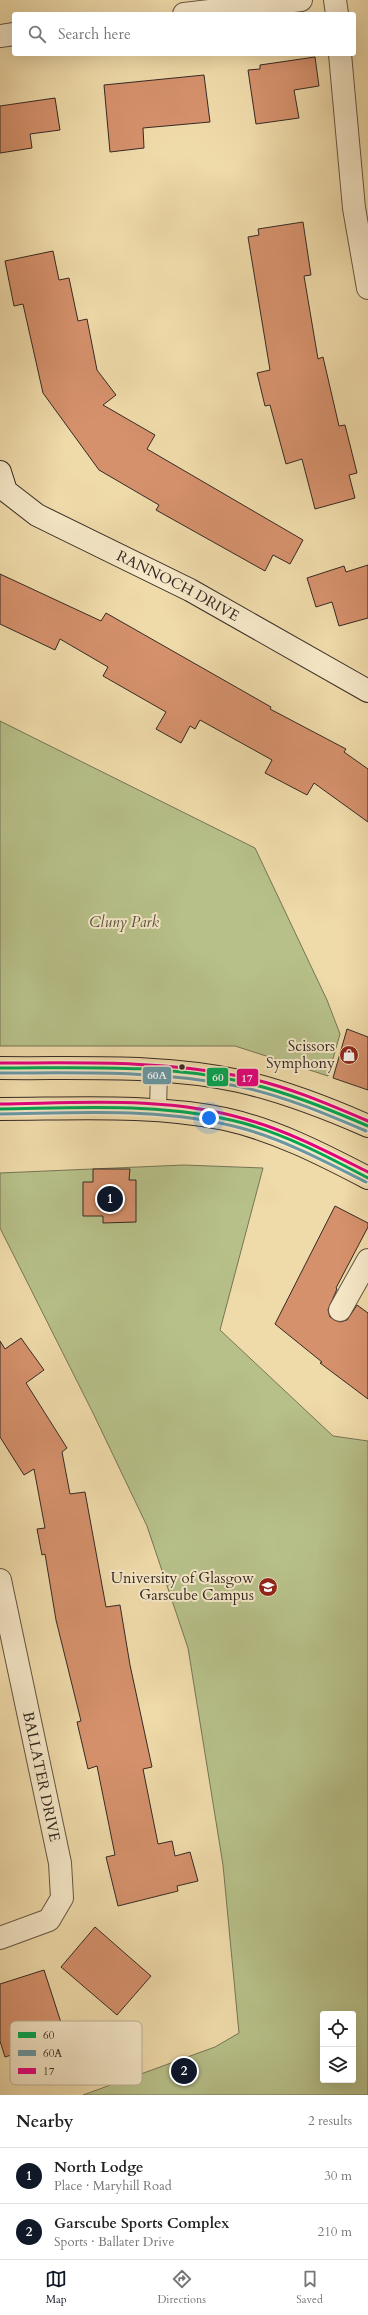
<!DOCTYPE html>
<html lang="en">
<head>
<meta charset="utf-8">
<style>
  :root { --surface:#fff; --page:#f6f6f6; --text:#222; --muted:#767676; --line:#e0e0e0; --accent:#111827 }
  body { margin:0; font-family:Cardo,serif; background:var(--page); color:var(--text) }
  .controls { position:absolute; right:12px; bottom:12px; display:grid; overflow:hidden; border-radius:4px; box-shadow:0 4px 16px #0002 }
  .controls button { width:36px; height:36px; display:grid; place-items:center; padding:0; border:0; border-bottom:1px solid var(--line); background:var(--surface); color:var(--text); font:20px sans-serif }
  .you { position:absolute; left:209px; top:1118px; width:14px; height:14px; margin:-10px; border:3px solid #fff; border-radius:50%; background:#1a73e8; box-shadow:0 0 0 6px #1a73e833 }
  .badge { display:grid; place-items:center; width:26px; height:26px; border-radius:50%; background:var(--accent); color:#fff; font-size:13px; font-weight:700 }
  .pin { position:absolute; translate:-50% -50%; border:2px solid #fff; box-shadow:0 1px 4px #0006 }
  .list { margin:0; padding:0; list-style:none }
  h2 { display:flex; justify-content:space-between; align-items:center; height:52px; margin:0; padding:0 16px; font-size:17px }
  h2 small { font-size:13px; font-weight:400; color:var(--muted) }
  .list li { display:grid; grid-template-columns:26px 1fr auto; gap:12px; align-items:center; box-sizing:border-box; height:56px; padding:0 16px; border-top:1px solid var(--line) }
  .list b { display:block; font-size:15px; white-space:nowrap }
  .list p { margin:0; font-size:13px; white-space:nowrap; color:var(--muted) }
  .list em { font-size:13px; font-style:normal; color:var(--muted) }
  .icon { flex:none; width:22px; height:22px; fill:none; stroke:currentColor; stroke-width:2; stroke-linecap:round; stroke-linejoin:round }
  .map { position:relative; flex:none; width:368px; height:2095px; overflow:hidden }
  .search { position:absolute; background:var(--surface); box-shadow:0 4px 16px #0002; left:12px; right:12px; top:12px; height:44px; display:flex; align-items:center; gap:10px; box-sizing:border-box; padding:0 14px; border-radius:4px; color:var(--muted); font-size:15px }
  .sheet { height:164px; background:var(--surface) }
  nav { display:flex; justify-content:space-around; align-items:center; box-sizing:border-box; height:56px; border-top:1px solid var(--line); background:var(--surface); font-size:11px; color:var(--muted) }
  nav a { display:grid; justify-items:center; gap:2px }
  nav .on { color:var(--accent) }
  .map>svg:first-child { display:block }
  .green { fill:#b7c089; stroke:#767556; fill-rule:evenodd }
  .building { fill:#d5916c; stroke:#352a24 }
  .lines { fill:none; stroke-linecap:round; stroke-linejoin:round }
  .lane-casing { stroke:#645645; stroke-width:18 }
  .street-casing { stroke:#645645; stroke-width:24 }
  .secondary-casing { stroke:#352a24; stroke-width:24 }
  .primary-casing { stroke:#352a24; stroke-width:24 }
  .lane { stroke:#f5e7c7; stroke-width:16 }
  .street { stroke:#f5e7c7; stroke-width:22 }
  .secondary { stroke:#f5e7c7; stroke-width:22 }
  .primary { stroke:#efdaa9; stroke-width:22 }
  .bus-1-casing { stroke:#f5e7c7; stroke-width:6 }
  .bus-2-casing { stroke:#f5e7c7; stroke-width:6 }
  .bus-3-casing { stroke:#f5e7c7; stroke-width:6 }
  .bus-1 { stroke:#00a651; stroke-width:3 }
  .bus-2 { stroke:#6998a4; stroke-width:3 }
  .bus-3 { stroke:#e5007d; stroke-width:3 }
  .bus-dot { fill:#352a24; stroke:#f5e7c7; stroke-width:1.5 }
  .labels { text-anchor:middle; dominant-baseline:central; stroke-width:4; stroke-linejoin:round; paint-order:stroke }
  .street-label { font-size:15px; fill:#352a24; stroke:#f5e7c7 }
  .park-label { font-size:15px; font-style:italic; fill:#56503d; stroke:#f5e7c7 }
  .poi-label { font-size:15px; fill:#352a24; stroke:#f5e7c7; text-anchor:end }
  .key { fill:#f5e7c7; stroke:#bbae96; stroke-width:1 }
  .key-label { font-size:11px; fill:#352a24 }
  .line-badge { stroke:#f5e7c7; stroke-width:1.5 }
  .badge-label { font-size:11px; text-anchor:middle; font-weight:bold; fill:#fff }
</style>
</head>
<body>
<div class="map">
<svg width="368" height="2095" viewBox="0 0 368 2095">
  <rect width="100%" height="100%" fill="#efdaa9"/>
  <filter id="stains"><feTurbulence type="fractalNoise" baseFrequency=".005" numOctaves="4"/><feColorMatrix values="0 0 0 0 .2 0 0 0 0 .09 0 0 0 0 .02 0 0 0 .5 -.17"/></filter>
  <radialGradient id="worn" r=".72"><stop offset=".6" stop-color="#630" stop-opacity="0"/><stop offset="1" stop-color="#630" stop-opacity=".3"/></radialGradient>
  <g class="green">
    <path d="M0,721L255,848L327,1000L340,1034L328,1076L235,1046H0Z"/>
    <path d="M184,1165L263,1168L220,1330L333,1436L368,1441V2095H83L215,2047L239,2033L223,1865L188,1648L147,1526L93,1413L0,1228V1173ZM323,2014H353V2080H323Z"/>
  </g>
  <g class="building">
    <path d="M315,57L319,86L294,90L299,118L256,124L248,70L260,69V65Z"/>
    <path d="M204,75L210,122L143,128L144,148L110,152L104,85Z"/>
    <path d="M55,98L60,130L30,134L32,148L0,153V106Z"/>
    <path d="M303,222L311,275L304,276L318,359L323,357L339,426L345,425L357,473L349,475L355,498L315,509L302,459L286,464L270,405L265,406L257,373L270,370L248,237L259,235L258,229Z"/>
    <path d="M53,251L59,280L69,278L78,321L87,319L97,370L116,395L103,405L155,435L147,449L303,540L290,564L273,555L265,571L156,510L159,505L99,470L43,393L23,304L14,306L5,261Z"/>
    <path d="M368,565V618L339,626L332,602L316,607L307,578L344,566L346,572Z"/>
    <path d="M0,574L101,621L106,613L271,707L270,709L346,749L344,752L368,769V822L314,783L307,795L265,773L272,760L200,720L195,729L190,726L181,743L156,729L166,712L103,676L108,667L60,639L55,650L0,624Z"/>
    <path d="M347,1029L368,1037V1090L333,1078Z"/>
    <path d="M93,1169H130L129,1180H136V1222L103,1223V1216H83V1182H93Z"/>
    <path d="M335,1206L368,1223V1227L336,1288L337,1289L328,1310L330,1317L340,1322L347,1320L357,1305L368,1313V1399L320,1363L322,1362L275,1324Z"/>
    <path d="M21,1338L44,1370L26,1383L67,1448L62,1452L70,1494L85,1492L106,1607L120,1605L130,1665L152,1767L143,1769L158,1844L172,1841L175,1856L190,1852L198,1881L177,1886L178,1891L118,1906L106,1857L115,1855L97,1766L88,1769L77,1722L81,1721L56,1620L45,1554L42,1555L37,1529L45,1528L34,1469L24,1475L0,1437V1341L5,1349Z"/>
    <path d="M95,1927L151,1976L117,2015L61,1967Z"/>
    <path d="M44,1970L66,2038L5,2057L0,2041V1984Z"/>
  </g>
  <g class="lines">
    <g class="lane-casing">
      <path id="lane" d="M158,1110L159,1070"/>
    </g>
    <g class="street-casing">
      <g id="street">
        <path d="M335,0L337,14"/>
        <path d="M184,14L301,0"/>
        <path d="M0,36L14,34"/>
        <path d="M340,54L354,208L368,288"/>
        <path d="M340,1310L368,1260"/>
        <path id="s1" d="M0,1580L60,1863L62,1898L49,1920L0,1938"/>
      </g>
    </g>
    <g class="secondary-casing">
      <g id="secondary">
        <path id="s2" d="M0,472L6,491L37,515L190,590L368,691"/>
      </g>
    </g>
    <g class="primary-casing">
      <g id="primary">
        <path d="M0,1068C79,1069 161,1064 239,1081C283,1091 327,1108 368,1126"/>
        <path d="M0,1109C74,1109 152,1104 225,1119C275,1130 322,1154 368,1178"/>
      </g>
    </g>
    <use href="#lane" class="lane"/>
    <use href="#street" class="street"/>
    <use href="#secondary" class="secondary"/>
    <use href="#primary" class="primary"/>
    <g class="bus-1-casing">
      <g id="bus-1">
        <path d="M0,1068C80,1068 161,1064 239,1081C284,1091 326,1108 368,1126"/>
        <path d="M0,1109C80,1108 164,1102 243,1123C287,1135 328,1157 368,1178"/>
      </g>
    </g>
    <g class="bus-2-casing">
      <g id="bus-2">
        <path d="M0,1073C79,1073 159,1070 237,1086C281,1095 324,1113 366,1131"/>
        <path d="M0,1114C80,1113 163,1107 241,1128C285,1140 326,1162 366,1182"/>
      </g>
    </g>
    <g class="bus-3-casing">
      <g id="bus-3">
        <path d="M0,1063C80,1063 160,1060 239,1076C284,1085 326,1103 368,1121"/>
        <path d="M0,1104C81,1103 167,1096 245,1119C288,1131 328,1152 368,1172"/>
      </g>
    </g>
    <use href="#bus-1" class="bus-1"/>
    <use href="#bus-2" class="bus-2"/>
    <use href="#bus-3" class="bus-3"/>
  </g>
  <defs>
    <g id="shop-disc" transform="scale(1)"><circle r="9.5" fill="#8f2418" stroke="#f5e7c7"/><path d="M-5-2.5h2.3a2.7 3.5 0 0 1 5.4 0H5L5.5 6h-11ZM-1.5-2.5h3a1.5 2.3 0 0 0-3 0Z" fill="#fff"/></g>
    <g id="university-disc" transform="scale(1)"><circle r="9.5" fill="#8f2418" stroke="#f5e7c7"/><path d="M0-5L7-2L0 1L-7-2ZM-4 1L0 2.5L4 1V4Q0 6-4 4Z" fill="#fff"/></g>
  </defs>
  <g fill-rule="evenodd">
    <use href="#shop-disc" x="349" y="1055"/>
    <use href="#university-disc" x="268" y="1587"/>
  </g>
  <circle class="bus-dot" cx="182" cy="1067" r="3.5"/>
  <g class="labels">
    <g class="street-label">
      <text stroke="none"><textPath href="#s2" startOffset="217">RANNOCH DRIVE</textPath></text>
      <text stroke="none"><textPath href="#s1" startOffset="201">BALLATER DRIVE</textPath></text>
    </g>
    <g class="park-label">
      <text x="124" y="922">Cluny Park</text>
    </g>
    <g class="poi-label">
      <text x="335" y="1046">Scissors<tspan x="335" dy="17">Symphony</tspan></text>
      <text x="254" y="1578">University of Glasgow<tspan x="254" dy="17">Garscube Campus</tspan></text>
    </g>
  </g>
  <rect x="10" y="2021" width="132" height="64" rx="6" class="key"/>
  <rect x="18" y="2032" width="18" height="6" fill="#00a651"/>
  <rect x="18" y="2050" width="18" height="6" fill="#6998a4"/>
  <rect x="18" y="2068" width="18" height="6" fill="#e5007d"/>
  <g class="key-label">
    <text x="43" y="2039">60</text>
    <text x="43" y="2057">60A</text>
    <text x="43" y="2075">17</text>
  </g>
  <g class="line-badge">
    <rect x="142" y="1066" width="30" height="19" rx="4" fill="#6998a4"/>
    <rect x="206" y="1067" width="23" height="20" rx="4" fill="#00a651"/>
    <rect x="236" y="1068" width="23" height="19" rx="4" fill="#e5007d"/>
  </g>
  <g class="badge-label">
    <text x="157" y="1079">60A</text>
    <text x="218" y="1081">60</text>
    <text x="247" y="1082">17</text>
  </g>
  <rect width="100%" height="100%" filter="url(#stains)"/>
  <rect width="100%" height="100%" fill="url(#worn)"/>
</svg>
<div class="controls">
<button><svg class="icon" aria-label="locate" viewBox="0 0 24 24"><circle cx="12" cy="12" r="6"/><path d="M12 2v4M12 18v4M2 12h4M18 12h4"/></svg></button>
<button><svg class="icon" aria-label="layers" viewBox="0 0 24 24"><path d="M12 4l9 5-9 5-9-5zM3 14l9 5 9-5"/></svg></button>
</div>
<div class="you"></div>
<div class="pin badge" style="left:110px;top:1199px">1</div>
<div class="pin badge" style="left:184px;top:2071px">2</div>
<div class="search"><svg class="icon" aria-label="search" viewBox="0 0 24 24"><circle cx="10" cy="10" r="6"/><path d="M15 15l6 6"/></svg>Search here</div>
</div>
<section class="sheet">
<h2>Nearby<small>2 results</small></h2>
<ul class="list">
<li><span class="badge">1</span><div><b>North Lodge</b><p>Place · Maryhill Road</p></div><em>30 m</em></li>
<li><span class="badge">2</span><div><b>Garscube Sports Complex</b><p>Sports · Ballater Drive</p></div><em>210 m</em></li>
</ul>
</section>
<nav>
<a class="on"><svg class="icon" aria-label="map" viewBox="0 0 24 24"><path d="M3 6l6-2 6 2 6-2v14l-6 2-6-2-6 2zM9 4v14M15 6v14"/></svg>Map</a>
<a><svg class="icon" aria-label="directions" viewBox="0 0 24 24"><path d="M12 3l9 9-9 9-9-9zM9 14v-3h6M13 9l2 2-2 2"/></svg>Directions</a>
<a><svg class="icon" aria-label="saved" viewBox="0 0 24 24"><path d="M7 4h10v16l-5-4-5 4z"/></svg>Saved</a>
</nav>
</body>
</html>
